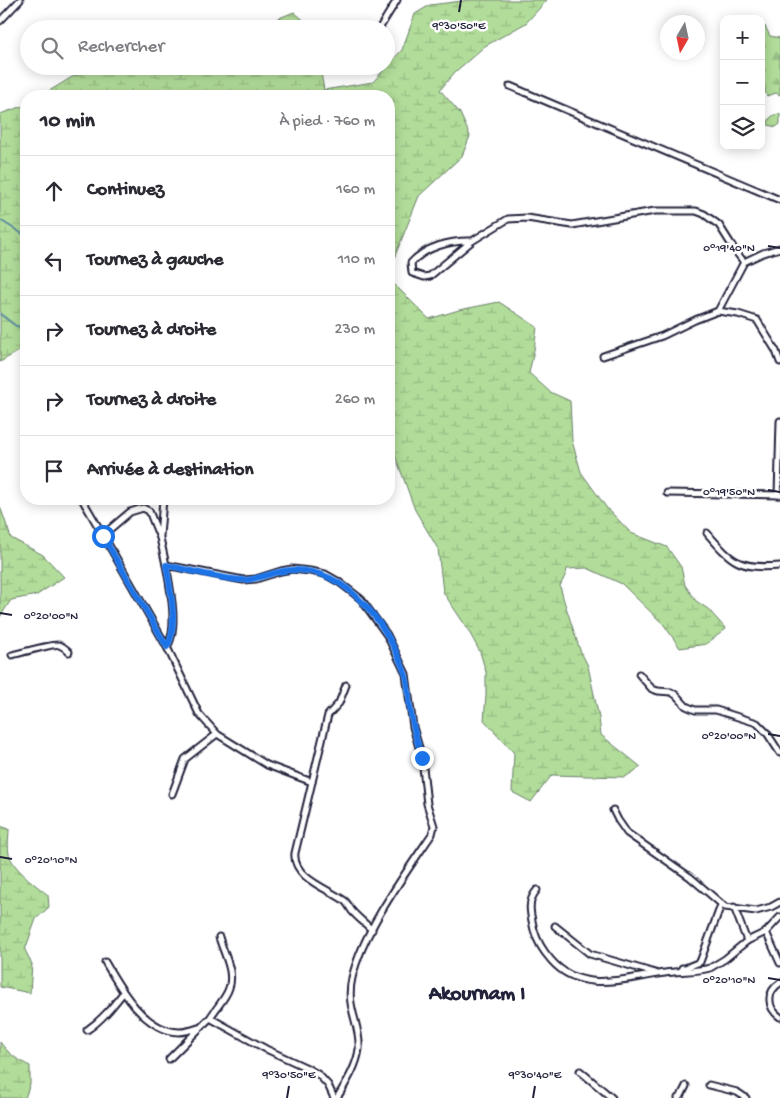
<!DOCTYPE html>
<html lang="fr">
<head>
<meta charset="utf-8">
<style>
  :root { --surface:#fff; --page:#f2f2f3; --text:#2b2b33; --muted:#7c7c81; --line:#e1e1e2 }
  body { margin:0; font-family:"Gochi Hand",sans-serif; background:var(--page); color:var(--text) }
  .controls { position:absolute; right:15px; top:15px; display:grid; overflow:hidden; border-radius:10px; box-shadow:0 2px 12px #0003 }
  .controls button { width:45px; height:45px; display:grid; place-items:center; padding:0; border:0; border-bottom:1px solid var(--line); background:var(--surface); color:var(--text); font:25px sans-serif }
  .compass { position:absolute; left:660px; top:15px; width:45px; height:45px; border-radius:50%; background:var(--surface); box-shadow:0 2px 12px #0003; rotate:189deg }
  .stop { position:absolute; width:15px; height:15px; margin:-11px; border:4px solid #1a73e8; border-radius:50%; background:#fff }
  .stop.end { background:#1a73e8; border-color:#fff; box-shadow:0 1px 5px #0008 }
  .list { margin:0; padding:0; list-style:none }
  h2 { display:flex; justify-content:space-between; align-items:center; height:65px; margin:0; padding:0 20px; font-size:21px }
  h2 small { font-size:16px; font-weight:400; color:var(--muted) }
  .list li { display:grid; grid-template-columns:32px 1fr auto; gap:15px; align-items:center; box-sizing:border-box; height:70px; padding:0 20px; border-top:1px solid var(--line) }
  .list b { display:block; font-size:19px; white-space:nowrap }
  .list em { font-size:16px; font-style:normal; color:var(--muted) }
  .icon { flex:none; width:28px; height:28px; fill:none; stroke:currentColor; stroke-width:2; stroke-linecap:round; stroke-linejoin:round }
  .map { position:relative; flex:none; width:780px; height:1098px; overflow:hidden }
  .search { position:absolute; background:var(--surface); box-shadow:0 2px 12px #0003; left:20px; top:20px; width:375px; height:55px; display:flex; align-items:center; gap:12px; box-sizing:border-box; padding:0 18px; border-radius:28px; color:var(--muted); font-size:19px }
  .panel { position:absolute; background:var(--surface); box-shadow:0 2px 12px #0003; left:20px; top:90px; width:375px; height:415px; border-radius:20px }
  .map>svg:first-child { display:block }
  .forest { fill:url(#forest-firs); stroke:#6a7f6a }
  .wetland { fill:url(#wetland-marsh); stroke:#6a7f6a }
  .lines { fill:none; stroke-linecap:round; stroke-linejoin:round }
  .stream { stroke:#5d8ca0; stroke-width:2 }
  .minor-casing { stroke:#22223b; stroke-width:9 }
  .minor { stroke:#fff; stroke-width:5 }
  .route { stroke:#1a73e8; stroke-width:6 }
  .ticks { fill:none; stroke:#22223b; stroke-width:2 }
  .labels { text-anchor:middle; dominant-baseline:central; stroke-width:5; stroke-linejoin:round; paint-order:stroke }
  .quarter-label { font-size:21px; font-weight:bold; fill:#22223b; stroke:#fff }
  .ticks-label { font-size:12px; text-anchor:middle; fill:#22223b; stroke:#fff; stroke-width:5; stroke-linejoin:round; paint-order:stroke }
</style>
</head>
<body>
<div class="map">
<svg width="780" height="1098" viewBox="0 0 780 1098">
  <defs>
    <pattern id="forest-firs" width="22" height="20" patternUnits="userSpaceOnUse" patternTransform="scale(1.25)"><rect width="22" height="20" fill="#b1dc99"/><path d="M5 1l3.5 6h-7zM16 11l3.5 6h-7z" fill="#98bc85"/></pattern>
    <pattern id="wetland-marsh" width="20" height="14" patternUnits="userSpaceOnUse" patternTransform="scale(1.25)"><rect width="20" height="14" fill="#b1dc99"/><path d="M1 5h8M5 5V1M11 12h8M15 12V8" fill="none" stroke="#98bc85"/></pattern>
  </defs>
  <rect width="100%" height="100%" fill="#fff"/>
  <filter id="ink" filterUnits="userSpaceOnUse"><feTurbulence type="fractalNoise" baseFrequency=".02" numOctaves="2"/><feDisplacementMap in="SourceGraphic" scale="10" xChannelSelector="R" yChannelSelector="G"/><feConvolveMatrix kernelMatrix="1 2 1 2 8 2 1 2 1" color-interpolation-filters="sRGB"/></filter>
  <g filter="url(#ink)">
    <g class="forest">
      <path d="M765,26L770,36L780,38V95L776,93L767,96C764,92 766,88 764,84C762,76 761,71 761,63L764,62C760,49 761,39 765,26Z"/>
      <path d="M780,114V124L776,127L768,125L769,119L774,115Z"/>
    </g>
    <g class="wetland">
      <path d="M470,0H547L526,23L485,46L455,72L440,90L460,113L470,136L462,156L419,196L389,271V96H41L72,77L99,66H322L321,73L324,90L373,82L402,50L415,14L430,5Z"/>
      <path d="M294,12L314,29H252Z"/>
      <path d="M26,105V347L0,362V114Z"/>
      <path d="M389,279L429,319L459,310L499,302L537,327L534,350L529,373L550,392L570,401L572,441L581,472L606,507L631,533L667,547L681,567L685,585L696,601L708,609L726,629L706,644L680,648L664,625L622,584L587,568L567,569L566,574L560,586L564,601L580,650L588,666L599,718L601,735L641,767L625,777L552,775L531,802L512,792L514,753L484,720L486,695V672L480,652L467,628L443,592L438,549L415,510L395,455L389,452Z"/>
      <path d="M0,506L11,538L43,555L64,577L37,595L11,600L0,617Z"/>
      <path d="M0,826L9,829C9,838 6,853 12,861C19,873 37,886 48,895L49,907L36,919L25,950L32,964L30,993L0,987Z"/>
      <path d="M0,1042C8,1053 17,1060 30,1066V1084L25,1098H0Z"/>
    </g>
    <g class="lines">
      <g class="stream">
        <path d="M0,220L26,236"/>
        <path d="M0,314L16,326L26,328"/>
      </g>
      <g class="minor-casing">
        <g id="minor">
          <path d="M0,21L20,0"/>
          <path d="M379,29L397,0"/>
          <path d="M338,71L345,66"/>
          <path d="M510,86L780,200"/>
          <path d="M472,241C451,240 425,247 411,263L412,273L424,277L430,276L472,241L508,219L527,218L572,225L655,211H696L704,214L719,225L736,252L744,262"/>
          <path d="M718,311L744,262L763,253L780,248"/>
          <path d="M603,356L662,336L695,320L718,311L738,314L757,320L776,351L780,362"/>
          <path d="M667,493L780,495"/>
          <path d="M778,495L780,421"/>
          <path d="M82,499L103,535L130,512L143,508L149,511L160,538L166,565L243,580L256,579L281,571L292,569L310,571L325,574L339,582L361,599L387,635L406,674L413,727L422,758L427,804L434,826L432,834C405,874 363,931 352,978C345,1008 361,1024 359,1049C357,1066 346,1083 337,1098"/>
          <path d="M707,533C733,563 739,569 780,566"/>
          <path d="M103,535L167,647L199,714L217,734L267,765L312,782L295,853C292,878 329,889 345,901C348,904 350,908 352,911C358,918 365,923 372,930"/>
          <path d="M160,536L163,499"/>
          <path d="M166,565C170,587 179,628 167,647"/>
          <path d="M12,655C20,653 55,643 59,645C63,646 66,649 69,652"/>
          <path d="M639,674L652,689L658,691L671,692L676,695L686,706L695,710H716L757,723L767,733L780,753"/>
          <path d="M312,782L328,715L339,703L346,685"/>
          <path d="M172,794L185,759L217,734"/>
          <path d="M613,810L618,820L627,833L690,877L725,907L756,911L771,907L780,902"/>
          <path d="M537,890C526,902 531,916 534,930C537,941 543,951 551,960C581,995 626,978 665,973C680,971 695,972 710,968L725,959L747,941L766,932L780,917"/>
          <path d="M734,907L747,941"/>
          <path d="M555,926L590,954L655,973"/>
          <path d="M766,932L780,963"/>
          <path d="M219,937C223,952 235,972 229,988C226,998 216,1008 210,1018L266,1049L305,1067L319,1075L328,1085L334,1098"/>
          <path d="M105,962C120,988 144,1031 179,1032C185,1032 192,1030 198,1028"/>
          <path d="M682,968H685L700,962L721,905"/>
          <path d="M780,983C766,992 767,1008 780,1017"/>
          <path d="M87,1030C102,1020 112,1007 123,993"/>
          <path d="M169,1059L210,1018"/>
          <path d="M580,1071L612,1098"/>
          <path d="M709,1085L737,1092L746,1098"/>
          <path d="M678,1098L681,1096L686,1086"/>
        </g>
      </g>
      <use href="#minor" class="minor"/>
    </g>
  </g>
  <g class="lines" filter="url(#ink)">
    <path class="route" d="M103,536L167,647C179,627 170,587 166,565C189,570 222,580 245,580C261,579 276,570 293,570C349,569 387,625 405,673C410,686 408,701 411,714C413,729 418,744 422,758"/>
  </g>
  <path class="ticks" d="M459,12L461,0M768,246L780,248M768,490L780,492M0,613L12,615M768,734L780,736M0,857L12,859M768,978L780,980M287,1098L289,1086M533,1098L535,1086"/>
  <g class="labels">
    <g class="quarter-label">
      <text x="477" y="995">Akournam I</text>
    </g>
  </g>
  <g class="ticks-label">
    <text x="459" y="29">9°30'50"E</text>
    <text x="729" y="251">0°19'40"N</text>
    <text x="729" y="495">0°19'50"N</text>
    <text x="51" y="619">0°20'00"N</text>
    <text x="729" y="739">0°20'00"N</text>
    <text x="51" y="863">0°20'10"N</text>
    <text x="729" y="983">0°20'10"N</text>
    <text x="289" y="1078">9°30'50"E</text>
    <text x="535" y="1078">9°30'40"E</text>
  </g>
</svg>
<div class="controls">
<button>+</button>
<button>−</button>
<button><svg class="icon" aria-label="layers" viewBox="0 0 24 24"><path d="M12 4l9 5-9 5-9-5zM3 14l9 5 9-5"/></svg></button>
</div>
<svg class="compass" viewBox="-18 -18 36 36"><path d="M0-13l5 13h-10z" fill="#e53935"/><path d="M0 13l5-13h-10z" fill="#7c7c81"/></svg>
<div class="stop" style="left:103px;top:536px"></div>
<div class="stop end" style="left:422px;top:758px"></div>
<div class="search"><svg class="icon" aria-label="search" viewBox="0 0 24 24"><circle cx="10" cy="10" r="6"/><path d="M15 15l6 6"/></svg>Rechercher</div>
<section class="panel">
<h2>10 min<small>À pied · 760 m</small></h2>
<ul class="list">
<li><svg class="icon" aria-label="ahead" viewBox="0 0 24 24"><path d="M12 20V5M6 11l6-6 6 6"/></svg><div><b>Continuez</b></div><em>160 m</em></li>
<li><svg class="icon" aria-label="left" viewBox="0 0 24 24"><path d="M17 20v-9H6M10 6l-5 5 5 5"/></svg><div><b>Tournez à gauche</b></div><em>110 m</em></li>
<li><svg class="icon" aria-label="right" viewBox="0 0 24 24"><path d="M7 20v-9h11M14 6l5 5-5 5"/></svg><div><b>Tournez à droite</b></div><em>230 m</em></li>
<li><svg class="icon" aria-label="right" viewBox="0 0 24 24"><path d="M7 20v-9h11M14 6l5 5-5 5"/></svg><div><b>Tournez à droite</b></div><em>260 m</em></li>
<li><svg class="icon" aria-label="arrive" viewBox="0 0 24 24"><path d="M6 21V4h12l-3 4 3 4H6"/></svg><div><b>Arrivée à destination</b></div></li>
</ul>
</section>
</div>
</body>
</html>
